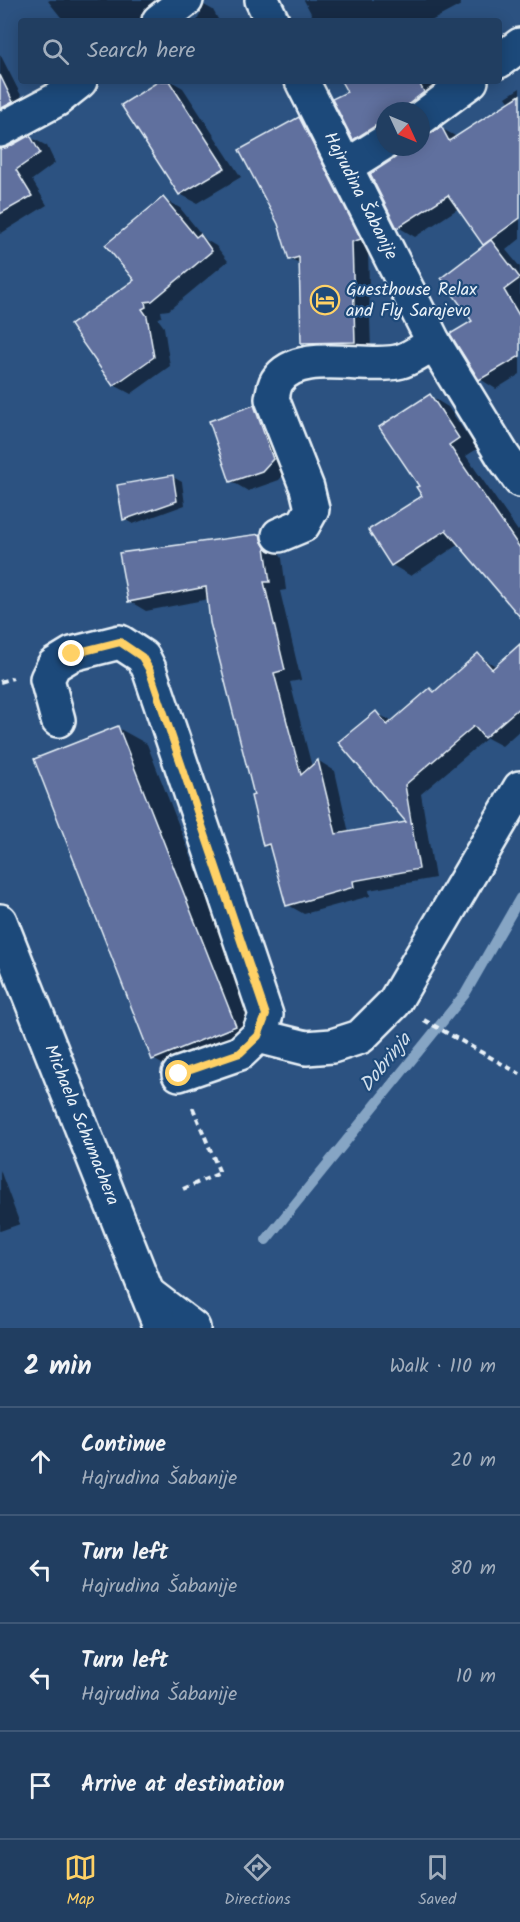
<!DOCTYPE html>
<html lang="en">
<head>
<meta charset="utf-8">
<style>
  :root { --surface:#213e61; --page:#294567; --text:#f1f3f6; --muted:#a2aebd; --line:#3e5776; --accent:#ffd166 }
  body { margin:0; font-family:Kalam,sans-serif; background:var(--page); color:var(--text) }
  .compass { position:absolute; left:376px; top:102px; width:54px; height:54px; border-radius:50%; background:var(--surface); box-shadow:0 3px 15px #0003; rotate:134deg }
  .stop { position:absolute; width:18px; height:18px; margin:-14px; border:4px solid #ffd166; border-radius:50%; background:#fff }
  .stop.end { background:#ffd166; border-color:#fff; box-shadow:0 2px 6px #0008 }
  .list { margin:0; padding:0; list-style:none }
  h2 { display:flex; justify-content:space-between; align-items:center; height:78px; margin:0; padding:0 24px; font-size:26px }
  h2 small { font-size:20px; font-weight:400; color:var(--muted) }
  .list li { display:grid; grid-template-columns:39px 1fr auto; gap:18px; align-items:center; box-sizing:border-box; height:108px; padding:0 24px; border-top:2px solid var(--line) }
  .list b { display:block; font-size:22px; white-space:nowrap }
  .list p { margin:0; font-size:20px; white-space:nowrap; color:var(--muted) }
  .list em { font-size:20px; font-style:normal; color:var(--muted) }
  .icon { flex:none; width:33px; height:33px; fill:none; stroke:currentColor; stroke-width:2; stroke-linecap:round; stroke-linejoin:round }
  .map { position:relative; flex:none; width:520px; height:1328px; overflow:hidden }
  .search { position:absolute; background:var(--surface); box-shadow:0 3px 15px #0003; left:18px; right:18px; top:18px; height:66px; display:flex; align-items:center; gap:15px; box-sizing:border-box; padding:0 21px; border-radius:6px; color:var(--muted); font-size:22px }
  .sheet { height:510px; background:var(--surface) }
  nav { display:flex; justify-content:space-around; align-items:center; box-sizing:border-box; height:84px; border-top:2px solid var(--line); background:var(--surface); font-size:16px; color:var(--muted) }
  nav a { display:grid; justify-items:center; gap:3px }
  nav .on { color:var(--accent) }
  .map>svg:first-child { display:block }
  .shadow { fill:#0007 }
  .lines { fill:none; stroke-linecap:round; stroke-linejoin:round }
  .stream { stroke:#86a5c4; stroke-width:10 }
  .building { fill:#60709e; stroke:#e8f1f8; stroke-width:1.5 }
  .minor-casing { stroke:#e8f1f8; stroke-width:38 }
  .major-casing { stroke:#e8f1f8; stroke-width:38 }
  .path { stroke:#e8f1f8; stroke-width:4; stroke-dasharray:6 4.5; stroke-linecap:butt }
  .minor { stroke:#1f4a7a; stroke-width:33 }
  .major { stroke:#1f4a7a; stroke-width:33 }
  .route { stroke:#ffd166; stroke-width:8 }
  .labels { text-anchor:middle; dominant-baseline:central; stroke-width:4.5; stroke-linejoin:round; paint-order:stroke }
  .street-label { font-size:18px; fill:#e8f1f8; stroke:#1f4a7a }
  .poi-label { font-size:18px; fill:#e8f1f8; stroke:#1f4a7a; text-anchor:start }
  .water-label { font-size:20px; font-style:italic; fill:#d0deeb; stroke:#1f4a7a }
</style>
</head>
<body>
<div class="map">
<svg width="520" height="1328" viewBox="0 0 520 1328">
  <rect width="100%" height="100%" fill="#2c5281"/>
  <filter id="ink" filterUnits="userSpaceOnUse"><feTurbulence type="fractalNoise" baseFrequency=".0167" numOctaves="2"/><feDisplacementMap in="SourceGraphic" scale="12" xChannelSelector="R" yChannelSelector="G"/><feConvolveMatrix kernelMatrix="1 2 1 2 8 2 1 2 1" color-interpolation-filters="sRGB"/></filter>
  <g filter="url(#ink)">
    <g class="shadow">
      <path d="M50,0H180L143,21H64L48,1Z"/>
      <path d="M304,0H458L461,5L431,21H315Z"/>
      <path d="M204,5L213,10L219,21H197Z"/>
      <path d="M0,54L29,111L0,132Z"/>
      <path d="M161,81H171L183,88L241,177L197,203L180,194Z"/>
      <path d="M343,81H429L440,102L421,111H385V139L370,149L354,139L349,92Z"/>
      <path d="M520,88V239L506,250L520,267V374L496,389L480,379L474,321L487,245L459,208L415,237L398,227L372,174L396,159L404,147H421V136L422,138L441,128L457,137L510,103L506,97Z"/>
      <path d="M299,119L316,129L376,248L368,251L371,351L319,352L303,342L301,265L290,259L280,223Z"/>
      <path d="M30,137L47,146L55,163L32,180L47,205L0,234V150L9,148Z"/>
      <path d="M163,199L180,208L206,240L216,246L228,261L169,310L161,311L162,316L158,319L164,327L170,366L131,394L114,385L137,280Z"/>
      <path d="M430,396L448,407L477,449L466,456L518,531L520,529V615L459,544L411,576L392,565L424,496L421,486Z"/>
      <path d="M254,407L271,417L289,469L279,480L248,491L231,481Z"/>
      <path d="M173,477L182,482L185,505L133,524L124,519Z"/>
      <path d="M260,535L277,545L278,552L282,558L286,590L280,591L301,680L290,682L312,767L319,761L335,771L349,833L409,823L376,713L393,722L435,693L478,655L497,667L520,654V730L502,746L487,738L421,794L435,878L369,890L370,896L304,914L288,905L272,849L264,845L255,796L209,599L146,611L129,601Z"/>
      <path d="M118,728L147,744L264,1043L182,1075L153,1059Z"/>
      <path d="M0,1170L20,1224L0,1231Z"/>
    </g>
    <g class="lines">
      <path class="stream" d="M266,1240L465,994L520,898"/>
    </g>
    <g class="building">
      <path d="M0,75L13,102L0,109Z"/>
      <path d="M159,81H169L225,168L179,195L121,105Z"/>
      <path d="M341,81H418L424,92L410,103L404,111H385V123L375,126L353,140L332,99L347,92Z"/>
      <path d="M520,95V218L483,245L448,195L397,228L370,174L395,158L403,147H421V136L432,133L441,126L449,141Z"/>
      <path d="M299,117L361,239L352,242L355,342L301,343L299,257L289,260L278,224L239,150Z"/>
      <path d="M30,135L40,153L16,170L32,196L0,214V149L9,147Z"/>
      <path d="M163,197L196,237L200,234L212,251L152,301L145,302L146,307L142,309L147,316L154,357L113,386L70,325L134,280L105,245Z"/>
      <path d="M491,240L520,278L504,290L520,317V356L479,380L450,334L472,321L441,278Z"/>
      <path d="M430,394L459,438L449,445L520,548V617L446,530L391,566L368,530L422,496L416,487L419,486L379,427Z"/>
      <path d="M254,405L273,459L262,471L230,482L209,421Z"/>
      <path d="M173,475L177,501L123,520L117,485Z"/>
      <path d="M260,534L262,542L265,547L270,582H264L285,670L274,673L301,775L318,760L336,834L406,822L338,742L376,711L387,725L430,688L434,692L478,653L492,669L520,644V707L484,738L474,726L405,785L419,869L353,881L354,887L286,906L269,844L263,846L251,796L254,795L210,623L206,587L128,602L119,553Z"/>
      <path d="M118,726L236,1026L152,1060L34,759Z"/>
    </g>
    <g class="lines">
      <g class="minor-casing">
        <g id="minor">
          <path d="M262,0L272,21"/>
          <path d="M159,21L186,0"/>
          <path d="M499,61L520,45"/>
          <path d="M302,81L434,343L503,456L520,480"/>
          <path d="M421,118L471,81"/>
          <path d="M0,130L56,100L80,81"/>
          <path d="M345,167L385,142"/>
          <path d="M279,535L303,525L312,509L307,488L272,399C273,393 274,386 277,381C298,348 363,369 397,362C409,360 423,349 434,343"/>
          <path d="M58,720L47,679L54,665L72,654L120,642L143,657L149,669L266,1015L258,1036L240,1053L179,1074"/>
          <path d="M258,1036L306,1048L332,1046L360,1037L394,1003L520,788"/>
          <path d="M147,1293L193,1328"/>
        </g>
      </g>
      <g class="major-casing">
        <path id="major" d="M0,921L161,1328"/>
      </g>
      <g class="path">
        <path d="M0,682L13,678"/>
        <path d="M424,1020L520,1074"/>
        <path d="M183,1189L220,1173L192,1106"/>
      </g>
      <use href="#minor" class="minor"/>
      <use href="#major" class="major"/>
    </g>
  </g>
  <g class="lines" filter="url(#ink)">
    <path class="route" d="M72,654L120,642L142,657L149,669L266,1015L258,1036L240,1053L179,1074"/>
  </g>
  <defs>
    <g id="hotel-ring" transform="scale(1.5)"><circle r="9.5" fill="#1f4a7a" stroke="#ffd166" stroke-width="1.5"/><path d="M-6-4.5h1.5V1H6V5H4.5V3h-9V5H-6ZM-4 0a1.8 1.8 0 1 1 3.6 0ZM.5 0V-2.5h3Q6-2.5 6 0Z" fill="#ffd166"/></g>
  </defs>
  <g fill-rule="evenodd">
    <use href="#hotel-ring" x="325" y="300"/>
  </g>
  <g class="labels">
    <g class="street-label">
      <text transform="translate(360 196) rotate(63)">Hajrudina Šabanije</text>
      <text transform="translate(81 1125) rotate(68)">Michaela Schumachera</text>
    </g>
    <g class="poi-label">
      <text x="346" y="290">Guesthouse Relax<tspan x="346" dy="21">and Fly Sarajevo</tspan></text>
    </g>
    <g class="water-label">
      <text transform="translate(386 1063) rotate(-51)">Dobrinja</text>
    </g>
  </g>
</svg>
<svg class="compass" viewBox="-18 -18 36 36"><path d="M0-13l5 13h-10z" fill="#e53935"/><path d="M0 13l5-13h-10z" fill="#a2aebd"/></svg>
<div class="stop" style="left:179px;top:1074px"></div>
<div class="stop end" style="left:72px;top:654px"></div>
<div class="search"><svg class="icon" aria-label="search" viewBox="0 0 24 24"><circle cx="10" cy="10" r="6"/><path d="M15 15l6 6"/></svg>Search here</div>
</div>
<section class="sheet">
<h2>2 min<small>Walk · 110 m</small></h2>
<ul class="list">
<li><svg class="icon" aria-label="ahead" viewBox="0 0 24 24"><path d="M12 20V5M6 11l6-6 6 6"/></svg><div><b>Continue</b><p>Hajrudina Šabanije</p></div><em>20 m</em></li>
<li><svg class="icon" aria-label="left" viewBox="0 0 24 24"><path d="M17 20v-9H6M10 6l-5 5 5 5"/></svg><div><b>Turn left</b><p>Hajrudina Šabanije</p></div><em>80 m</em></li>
<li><svg class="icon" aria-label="left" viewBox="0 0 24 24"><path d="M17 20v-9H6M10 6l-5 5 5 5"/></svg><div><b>Turn left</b><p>Hajrudina Šabanije</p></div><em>10 m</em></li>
<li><svg class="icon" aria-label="arrive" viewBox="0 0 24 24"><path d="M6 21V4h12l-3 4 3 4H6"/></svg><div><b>Arrive at destination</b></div></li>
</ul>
</section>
<nav>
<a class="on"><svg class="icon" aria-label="map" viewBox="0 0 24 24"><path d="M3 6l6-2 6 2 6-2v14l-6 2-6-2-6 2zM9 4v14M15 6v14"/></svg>Map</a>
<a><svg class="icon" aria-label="directions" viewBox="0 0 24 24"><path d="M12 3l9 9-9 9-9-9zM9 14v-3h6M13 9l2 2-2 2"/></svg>Directions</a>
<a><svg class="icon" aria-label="saved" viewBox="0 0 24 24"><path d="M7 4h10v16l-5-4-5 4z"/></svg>Saved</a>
</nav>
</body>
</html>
